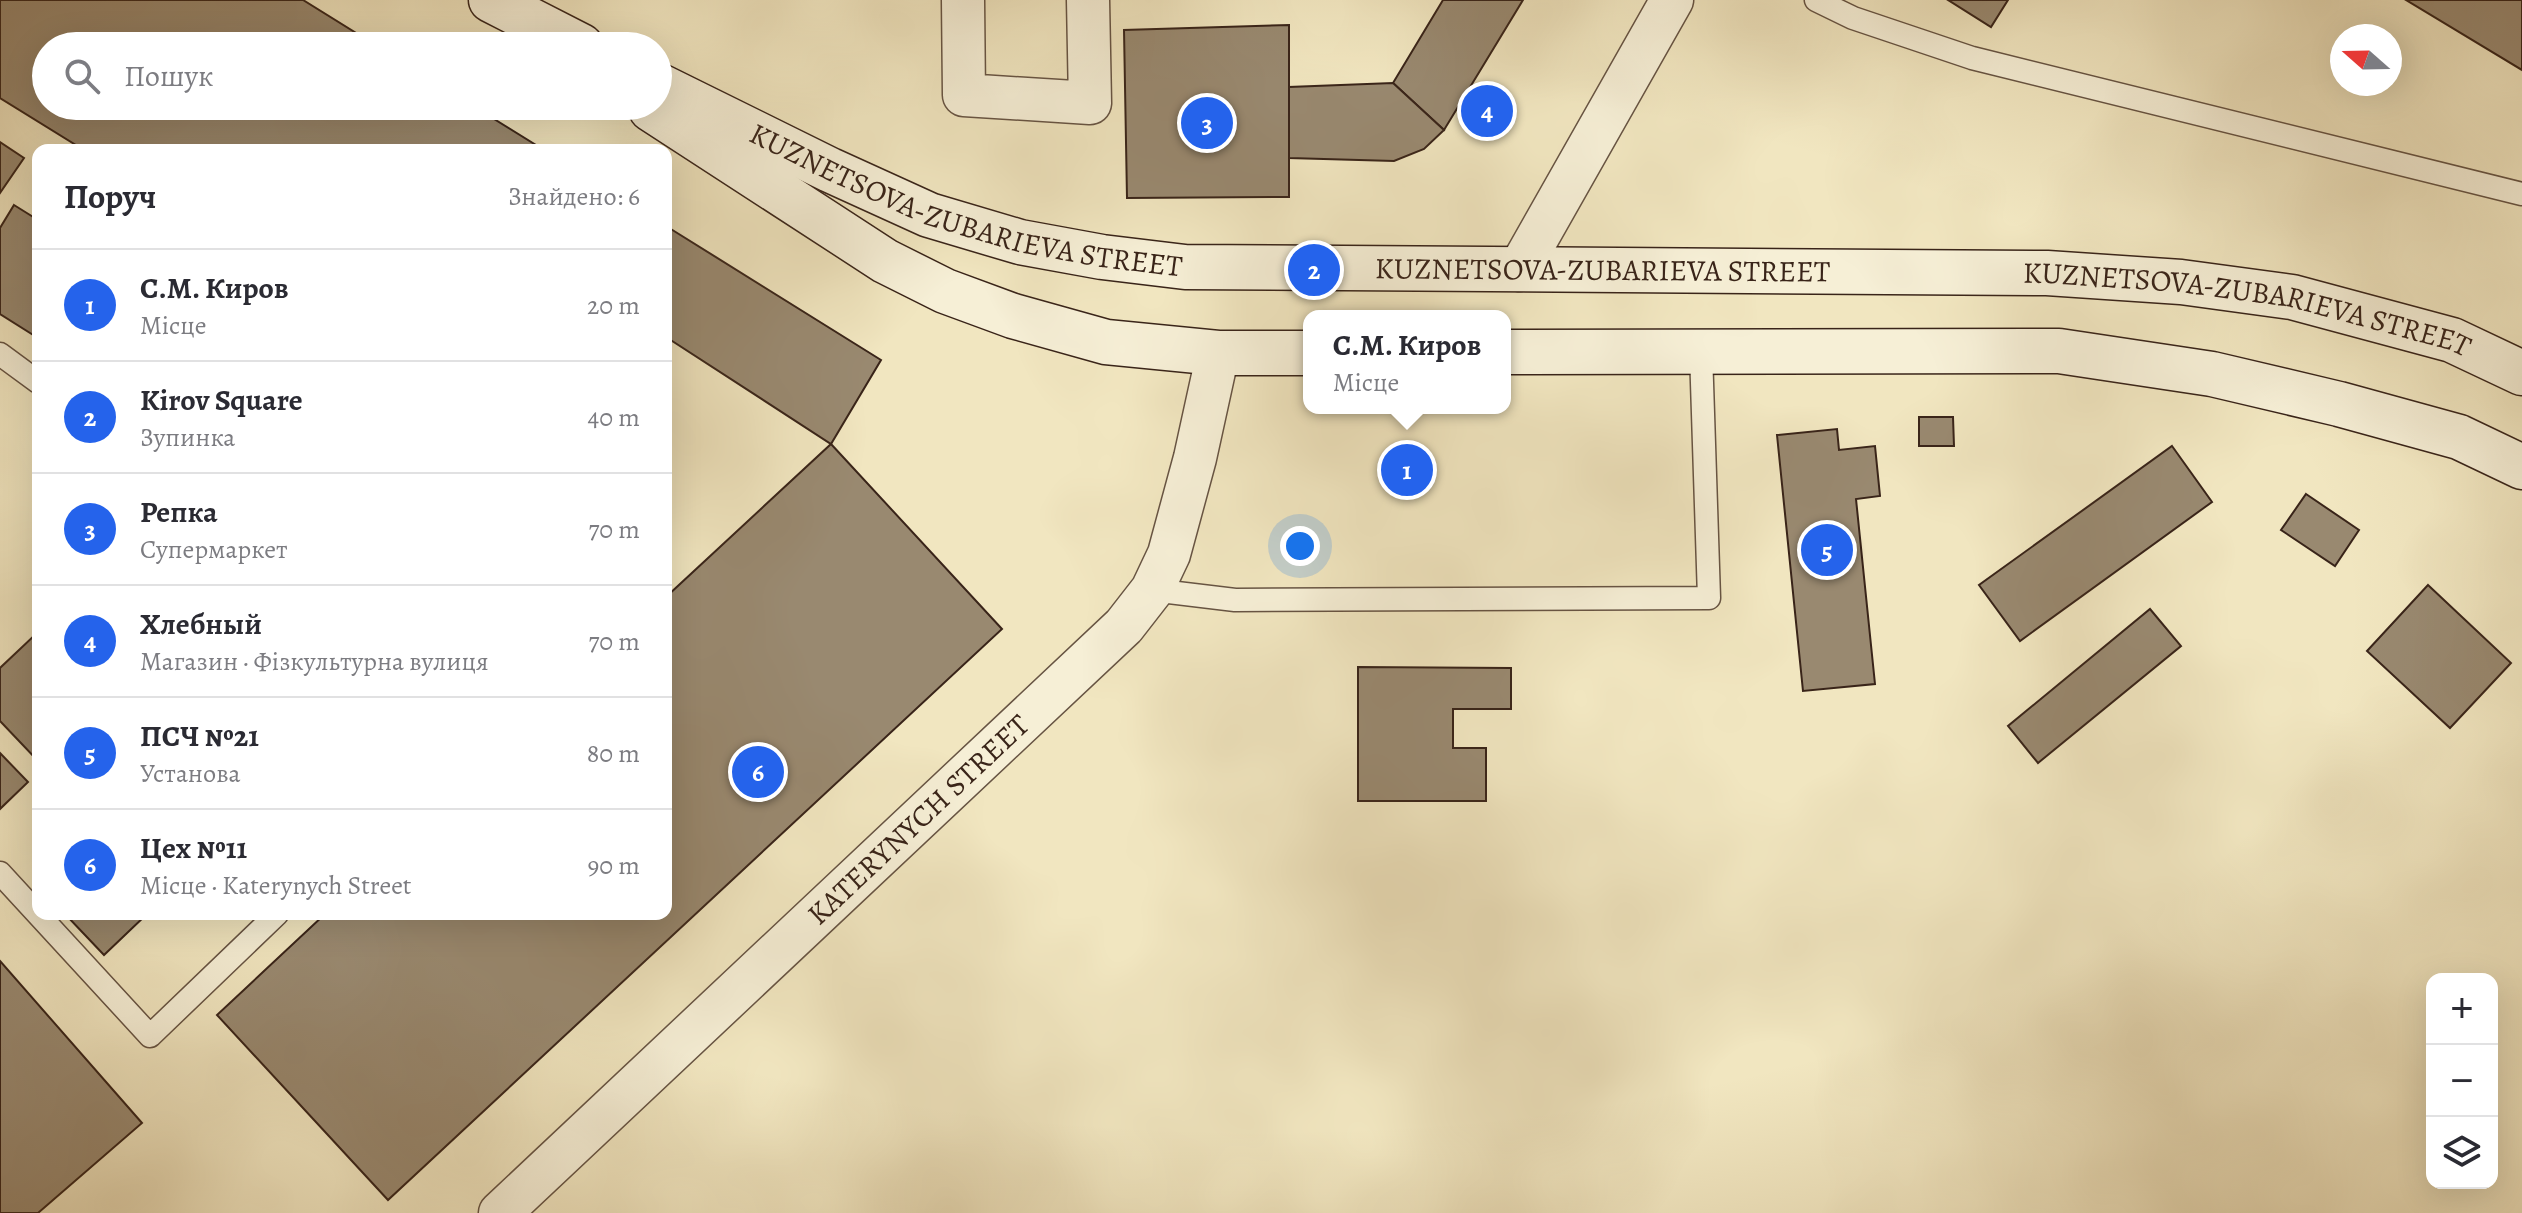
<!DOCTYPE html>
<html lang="uk">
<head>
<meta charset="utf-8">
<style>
  :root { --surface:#fff; --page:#f7f7f7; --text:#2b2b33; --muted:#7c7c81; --line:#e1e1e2; --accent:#2563eb }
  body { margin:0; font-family:Alegreya,serif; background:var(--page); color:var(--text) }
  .controls { position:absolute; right:24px; bottom:24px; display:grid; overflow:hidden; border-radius:16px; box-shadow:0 8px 32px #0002 }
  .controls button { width:72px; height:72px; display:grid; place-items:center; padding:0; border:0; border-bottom:2px solid var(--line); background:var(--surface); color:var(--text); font:40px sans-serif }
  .compass { position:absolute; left:2330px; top:24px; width:72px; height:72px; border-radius:50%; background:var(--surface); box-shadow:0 8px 32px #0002; rotate:290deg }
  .you { position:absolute; left:1300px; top:546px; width:28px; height:28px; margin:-20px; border:6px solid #fff; border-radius:50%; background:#1a73e8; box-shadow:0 0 0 12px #1a73e833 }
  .badge { display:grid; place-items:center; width:52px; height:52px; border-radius:50%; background:var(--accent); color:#fff; font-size:26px; font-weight:700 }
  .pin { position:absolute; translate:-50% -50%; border:4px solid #fff; box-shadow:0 2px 8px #0006 }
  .popup { position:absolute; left:1303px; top:310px; width:208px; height:104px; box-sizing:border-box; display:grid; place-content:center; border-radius:16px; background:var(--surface); filter:drop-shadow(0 2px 6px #0005); font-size:26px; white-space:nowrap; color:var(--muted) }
  .popup b { font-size:30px; color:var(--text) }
  .popup::after { content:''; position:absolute; left:50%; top:100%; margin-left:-16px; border:16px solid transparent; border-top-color:var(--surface) }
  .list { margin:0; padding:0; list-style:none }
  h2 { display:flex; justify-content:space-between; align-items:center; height:104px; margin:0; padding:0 32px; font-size:34px }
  h2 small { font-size:26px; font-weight:400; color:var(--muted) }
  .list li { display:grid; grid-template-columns:52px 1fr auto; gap:24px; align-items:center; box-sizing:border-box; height:112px; padding:0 32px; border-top:2px solid var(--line) }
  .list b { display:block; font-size:30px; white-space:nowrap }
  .list p { margin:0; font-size:26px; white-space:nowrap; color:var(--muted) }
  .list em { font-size:26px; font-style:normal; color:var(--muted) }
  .icon { flex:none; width:44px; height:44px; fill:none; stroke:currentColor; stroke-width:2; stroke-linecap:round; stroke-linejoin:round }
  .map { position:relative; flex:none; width:2522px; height:1213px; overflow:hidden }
  .search { position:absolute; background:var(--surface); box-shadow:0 8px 32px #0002; left:32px; top:32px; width:640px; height:88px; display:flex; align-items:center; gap:20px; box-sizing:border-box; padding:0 28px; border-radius:44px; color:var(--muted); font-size:30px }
  .panel { position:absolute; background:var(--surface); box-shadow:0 8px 32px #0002; left:32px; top:144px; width:640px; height:776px; border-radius:16px }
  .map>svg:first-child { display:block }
  .building { fill:#998970; stroke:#392419; stroke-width:2 }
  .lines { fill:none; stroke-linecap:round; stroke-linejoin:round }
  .service-casing { stroke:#675443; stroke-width:25 }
  .minor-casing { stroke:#675443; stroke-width:45 }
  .secondary-casing { stroke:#392419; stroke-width:47 }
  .service { stroke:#f6efd6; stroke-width:22 }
  .minor { stroke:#f6efd6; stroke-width:42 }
  .secondary { stroke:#f6efd6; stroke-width:44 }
  .labels { text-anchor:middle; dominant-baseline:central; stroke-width:6; stroke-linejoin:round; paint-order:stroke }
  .street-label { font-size:30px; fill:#392419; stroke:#f6efd6 }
</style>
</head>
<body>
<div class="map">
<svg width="2522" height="1213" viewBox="0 0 2522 1213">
  <rect width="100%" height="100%" fill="#f1e6c0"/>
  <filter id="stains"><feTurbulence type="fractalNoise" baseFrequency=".0025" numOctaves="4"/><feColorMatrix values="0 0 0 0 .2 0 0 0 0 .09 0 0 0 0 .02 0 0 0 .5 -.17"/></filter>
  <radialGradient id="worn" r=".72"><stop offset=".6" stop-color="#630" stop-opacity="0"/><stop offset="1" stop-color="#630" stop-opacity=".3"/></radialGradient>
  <g class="building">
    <path d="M0,0H303L377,46H46V106H473L544,150H84L0,98Z"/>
    <path d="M1443,0H1523L1444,130L1393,83Z"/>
    <path d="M1948,0H2008L1991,27Z"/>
    <path d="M2406,0H2522V70Z"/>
    <path d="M1289,25V197L1127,198L1124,30Z"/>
    <path d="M1393,83L1444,130L1424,149L1394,161L1289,158V87Z"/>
    <path d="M0,142L24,158L0,193Z"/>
    <path d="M14,205L38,220V338L0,314V228Z"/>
    <path d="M666,226L881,360L831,444L666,337Z"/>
    <path d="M1919,417H1953L1954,446H1919Z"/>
    <path d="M1837,429L1839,450L1875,446L1880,496L1856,499L1875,684L1803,691L1777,435Z"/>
    <path d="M831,444L1002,629L388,1200L217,1015L325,914H666V597Z"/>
    <path d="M2172,446L2212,502L2020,641L1979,585Z"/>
    <path d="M2306,494L2359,530L2335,566L2281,530Z"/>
    <path d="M2428,585L2511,663L2450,728L2367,651Z"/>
    <path d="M2150,609L2181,646L2038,763L2008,726Z"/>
    <path d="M38,632V761L0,721V668Z"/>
    <path d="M1358,667L1511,668V709H1453V748H1486V801H1358Z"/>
    <path d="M0,753L28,782L0,809Z"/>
    <path d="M65,914H147L104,955Z"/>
    <path d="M0,961L142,1123L38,1213H0Z"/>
  </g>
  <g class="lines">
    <g class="service-casing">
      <g id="service">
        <path d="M1816,0L1853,18L1972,58L2522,194"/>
        <path d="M0,354L38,382"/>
        <path d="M1152,590L1235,600L1709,598L1701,352"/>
        <path d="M0,873L150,1036L277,914"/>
      </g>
    </g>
    <g class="minor-casing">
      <g id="minor">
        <path d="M963,0L964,95L1090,103L1088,0"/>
        <path d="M1519,270L1672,0"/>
        <path id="s1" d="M500,1213L1124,626L1152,590L1169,554L1195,458L1218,353"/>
      </g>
    </g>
    <g class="secondary-casing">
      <g id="secondary">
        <path d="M491,0L581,46"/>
        <path id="s2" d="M658,85L830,170L929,215L1020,242L1102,257L1185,267L2047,273L2181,282L2292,297L2452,340L2522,373"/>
        <path d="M651,109L885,261L945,291L1013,316L1106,342L1218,353H1309"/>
        <path d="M1505,352L2059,351L2212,374L2339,404L2459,437L2522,467"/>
      </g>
    </g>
    <use href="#service" class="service"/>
    <use href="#minor" class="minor"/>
    <use href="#secondary" class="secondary"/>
  </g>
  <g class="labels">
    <g class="street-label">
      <text stroke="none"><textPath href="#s2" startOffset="332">KUZNETSOVA-ZUBARIEVA STREET</textPath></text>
      <text stroke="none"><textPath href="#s2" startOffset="980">KUZNETSOVA-ZUBARIEVA STREET</textPath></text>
      <text stroke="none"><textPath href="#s2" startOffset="1628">KUZNETSOVA-ZUBARIEVA STREET</textPath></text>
      <text stroke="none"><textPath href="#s1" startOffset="574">KATERYNYCH STREET</textPath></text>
    </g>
  </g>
  <rect width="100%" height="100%" filter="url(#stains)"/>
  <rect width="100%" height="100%" fill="url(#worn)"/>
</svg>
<div class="controls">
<button>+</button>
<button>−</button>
<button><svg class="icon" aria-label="layers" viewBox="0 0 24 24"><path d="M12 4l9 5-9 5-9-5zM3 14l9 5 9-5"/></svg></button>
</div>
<svg class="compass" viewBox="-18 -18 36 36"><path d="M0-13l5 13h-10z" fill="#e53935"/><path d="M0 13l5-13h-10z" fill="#7c7c81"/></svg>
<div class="you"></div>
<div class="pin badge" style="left:1407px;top:470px">1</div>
<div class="popup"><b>С.М. Киров</b>Місце</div>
<div class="pin badge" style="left:1314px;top:270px">2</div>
<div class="pin badge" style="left:1207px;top:123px">3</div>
<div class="pin badge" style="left:1487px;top:111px">4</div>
<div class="pin badge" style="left:1827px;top:550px">5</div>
<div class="pin badge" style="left:758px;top:772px">6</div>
<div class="search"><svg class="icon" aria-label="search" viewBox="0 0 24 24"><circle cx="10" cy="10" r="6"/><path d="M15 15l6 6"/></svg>Пошук</div>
<section class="panel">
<h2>Поруч<small>Знайдено: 6</small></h2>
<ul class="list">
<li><span class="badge">1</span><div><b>С.М. Киров</b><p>Місце</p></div><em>20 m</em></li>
<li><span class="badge">2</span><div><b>Kirov Square</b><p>Зупинка</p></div><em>40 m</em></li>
<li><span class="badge">3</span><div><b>Репка</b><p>Супермаркет</p></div><em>70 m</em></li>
<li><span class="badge">4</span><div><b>Хлебный</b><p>Магазин · Фізкультурна вулиця</p></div><em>70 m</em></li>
<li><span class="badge">5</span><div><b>ПСЧ №21</b><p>Установа</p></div><em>80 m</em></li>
<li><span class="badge">6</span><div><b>Цех №11</b><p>Місце · Katerynych Street</p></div><em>90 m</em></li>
</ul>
</section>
</div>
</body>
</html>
